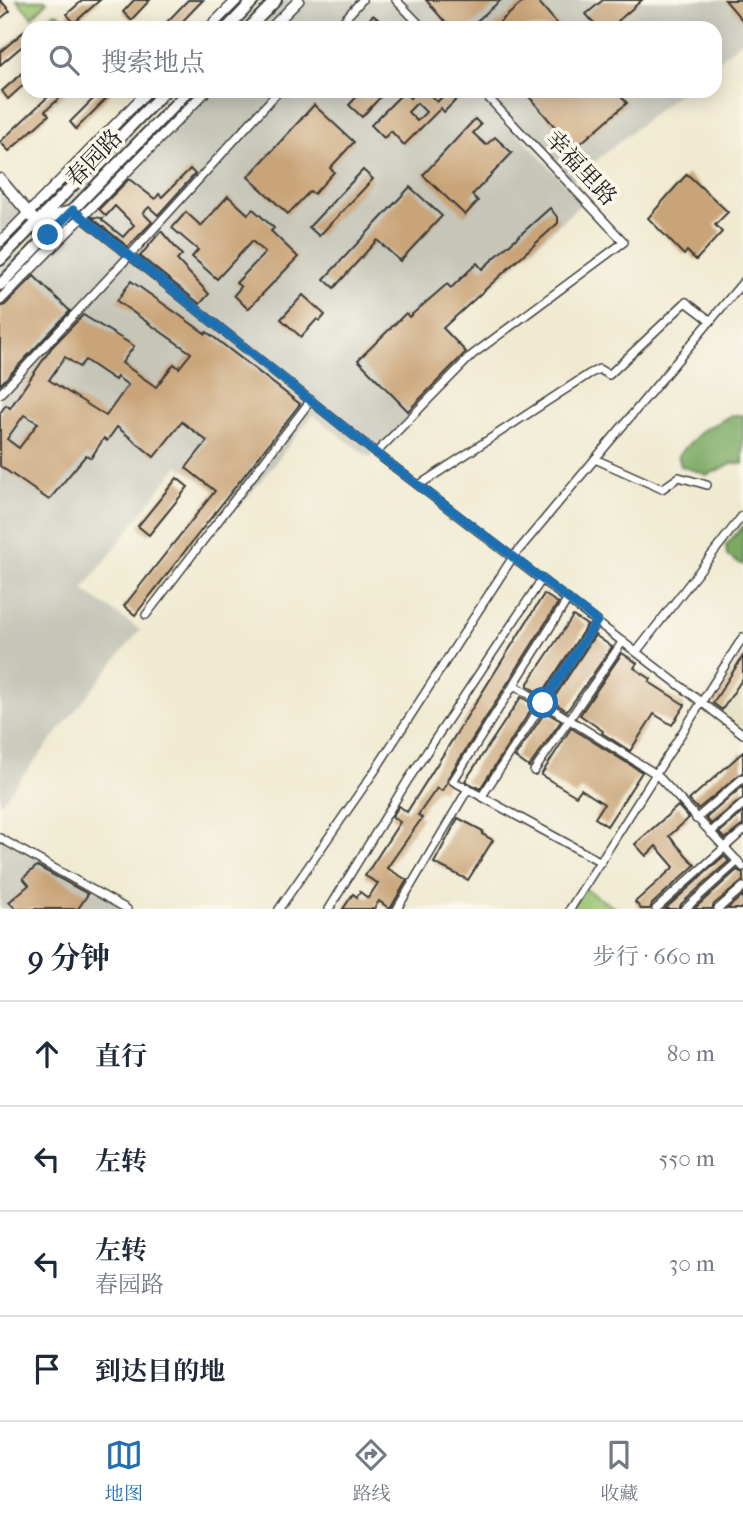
<!DOCTYPE html>
<html lang="zh">
<head>
<meta charset="utf-8">
<style>
  :root { --surface:#fff; --page:#f2f2f3; --text:#1f2937; --muted:#747a83; --line:#e0e1e3; --accent:#1f6fb2 }
  body { margin:0; font-family:"IM FELL French Canon","Noto Serif SC",serif; background:var(--page); color:var(--text) }
  .stop { position:absolute; width:21px; height:21px; margin:-16px; border:5px solid #1f6fb2; border-radius:50%; background:#fff }
  .stop.end { background:#1f6fb2; border-color:#fff; box-shadow:0 2px 7px #0008 }
  .list { margin:0; padding:0; list-style:none }
  h2 { display:flex; justify-content:space-between; align-items:center; height:91px; margin:0; padding:0 28px; font-size:30px }
  h2 small { font-size:23px; font-weight:400; color:var(--muted) }
  .list li { display:grid; grid-template-columns:46px 1fr auto; gap:21px; align-items:center; box-sizing:border-box; height:105px; padding:0 28px; border-top:2px solid var(--line) }
  .list b { display:block; font-size:26px; white-space:nowrap }
  .list p { margin:0; font-size:23px; white-space:nowrap; color:var(--muted) }
  .list em { font-size:23px; font-style:normal; color:var(--muted) }
  .icon { flex:none; width:38px; height:38px; fill:none; stroke:currentColor; stroke-width:2; stroke-linecap:round; stroke-linejoin:round }
  .map { position:relative; flex:none; width:743px; height:909px; overflow:hidden }
  .search { position:absolute; background:var(--surface); box-shadow:0 4px 18px #0003; left:21px; right:21px; top:21px; height:77px; display:flex; align-items:center; gap:18px; box-sizing:border-box; padding:0 24px; border-radius:21px; color:var(--muted); font-size:26px }
  .sheet { height:511px; background:var(--surface) }
  nav { display:flex; justify-content:space-around; align-items:center; box-sizing:border-box; height:98px; border-top:2px solid var(--line); background:var(--surface); font-size:19px; color:var(--muted) }
  nav a { display:grid; justify-items:center; gap:4px }
  nav .on { color:var(--accent) }
  .map>svg:first-child { display:block }
  .built { fill:#e1dcba }
  .industrial { fill:#c5c5b8 }
  .green { fill:#9ac471; stroke:#5b7046; stroke-width:2 }
  .forest { fill:#7baa63; stroke:#4c6340; stroke-width:2 }
  .building { fill:#c9a478; fill-rule:evenodd }
  .lines { fill:none; stroke-linecap:round; stroke-linejoin:round }
  .minor-casing { stroke:#3c3b37; stroke-width:10 }
  .tertiary-casing { stroke:#3c3b37; stroke-width:12 }
  .secondary-casing { stroke:#3c3b37; stroke-width:13 }
  .primary-casing { stroke:#3c3b37; stroke-width:14 }
  .minor { stroke:#fff; stroke-width:7 }
  .tertiary { stroke:#fff; stroke-width:9 }
  .secondary { stroke:#fff; stroke-width:10 }
  .primary { stroke:#fff; stroke-width:10 }
  .route { stroke:#1f6fb2; stroke-width:9 }
  .labels { text-anchor:middle; dominant-baseline:central; stroke-width:7; stroke-linejoin:round; paint-order:stroke }
  .street-label { font-size:23px; fill:#1c1c1c; stroke:#fbf7ec }
</style>
</head>
<body>
<div class="map">
<svg width="743" height="909" viewBox="0 0 743 909">
  <rect width="100%" height="100%" fill="#fbf7ec"/>
  <filter id="ink" filterUnits="userSpaceOnUse"><feTurbulence type="fractalNoise" baseFrequency=".0143" numOctaves="2"/><feDisplacementMap in="SourceGraphic" scale="14" xChannelSelector="R" yChannelSelector="G"/><feConvolveMatrix kernelMatrix="1 2 1 2 8 2 1 2 1" color-interpolation-filters="sRGB"/></filter>
  <filter id="wash" filterUnits="userSpaceOnUse"><feTurbulence type="fractalNoise" baseFrequency=".00686" numOctaves="4" result="noise"/><feDisplacementMap in="SourceGraphic" scale="28" xChannelSelector="R" yChannelSelector="G"/><feGaussianBlur stdDeviation="1.57" result="paint"/><feColorMatrix in="noise" values="0 0 0 0 0 0 0 0 0 0 0 0 0 0 0 0 0 1.4 0 .05"/><feComposite in="paint" operator="in"/></filter>
  <g filter="url(#wash)">
    <rect width="100%" height="100%" fill="#f0ead1"/>
    <path class="built" d="M734,651L743,657V734L702,702Z"/>
    <g class="industrial">
      <path d="M264,0H743V40L715,63V28H237Z"/>
      <path d="M175,91H480L582,203L447,327L472,355L370,458L313,415L239,508L178,465L83,590L140,630L0,804V271Z"/>
      <path d="M483,91H681L569,183Z"/>
      <path d="M0,179L28,213L0,241Z"/>
      <path d="M0,833L127,909H0Z"/>
    </g>
    <g class="green">
      <path d="M17,0H45L47,2L32,17Z"/>
      <path d="M584,888L616,909H570Z"/>
    </g>
    <g class="forest">
      <path d="M54,13L59,14L72,28H42L41,24Z"/>
      <path d="M732,415H743V464L734,463L707,475L681,466L678,455L703,430Z"/>
      <path d="M743,526V565L727,556L726,545Z"/>
    </g>
    <g id="blocks">
      <g class="building">
        <path d="M0,0L10,11L0,19Z"/>
        <path d="M83,0H100L74,23L67,14Z"/>
        <path d="M134,0H150L131,20L123,12Z"/>
        <path d="M188,0H203L176,28H161Z"/>
        <path d="M426,0H501L469,28H450Z"/>
        <path d="M525,0H537L561,28H493Z"/>
        <path d="M603,0H642L610,28H598L586,14Z"/>
        <path d="M725,0H743V21Z"/>
        <path d="M373,15L378,19L370,28H361Z"/>
        <path d="M28,28V41L0,65V52Z"/>
        <path d="M28,68V81L8,99L2,91Z"/>
        <path d="M54,91H68L45,111L49,115L9,151L0,142Z"/>
        <path d="M101,91H114L76,129L70,122Z"/>
        <path d="M362,91H386L362,117L349,105Z"/>
        <path d="M417,91H426L437,102L448,91H465L444,112L441,108L404,145L391,131L384,138L371,125L404,92L410,98ZM417,103L426,112L417,121L408,112Z"/>
        <path d="M524,91H616L627,103L574,149Z"/>
        <path d="M314,105L354,142L330,168L334,172L314,194L310,191L288,214L248,177Z"/>
        <path d="M475,119L481,125L473,133L486,145L495,137L512,153L472,195L478,201L465,215L423,175Z"/>
        <path d="M190,169L195,174L158,215L149,207L143,213L152,222L128,247L91,217L103,218L102,220L123,237L134,225L115,206L106,216L99,209L129,179L155,199L159,194L162,197Z"/>
        <path d="M363,170L373,179L319,236L309,227Z"/>
        <path d="M687,174L728,212L715,225L722,232L696,260L687,251L684,255L648,218Z"/>
        <path d="M410,187L442,216L400,261L377,240L334,288L324,279Z"/>
        <path d="M228,196L248,214L253,209L274,228L271,231L298,257L248,309L234,295L241,287L236,283L265,253L252,241L217,279L192,257L198,250L172,228L186,212L201,226Z"/>
        <path d="M550,208L558,218V223L443,328L466,352L408,411L358,360L406,313L409,317L447,284L451,288L477,263L482,269Z"/>
        <path d="M161,231L182,255L177,260L209,294L200,304L140,256Z"/>
        <path d="M34,276L70,311L0,385V307L5,305Z"/>
        <path d="M131,281L206,334L207,332L300,404L135,615L124,606L215,491L186,468L207,441L182,422L154,457L117,427L107,441L104,438L91,458L86,455L49,500L0,466V413L6,405L10,408L52,347L83,315L134,346L122,363L156,387L174,364L179,368L191,353L117,301ZM65,357L79,367L85,360L115,380L117,377L128,385L106,416L49,380ZM24,415L38,423L19,448L7,439Z"/>
        <path d="M303,295L325,315L320,321L317,319L301,337L281,319Z"/>
        <path d="M177,478L188,487L149,535L138,526Z"/>
        <path d="M544,594L558,603L448,778L447,783L442,791L437,788L418,815L422,818L387,868L407,880L390,909L379,901L374,909H343L353,894L357,897L360,892L368,898L378,883L365,876L400,822L392,817L399,806L407,812Z"/>
        <path d="M573,616L587,625L541,695L528,686V683Z"/>
        <path d="M595,635L612,647L567,711L552,701Z"/>
        <path d="M622,653L637,663L634,668L651,679L649,682L685,705L672,725L654,714L630,751L602,733L603,731L580,715Z"/>
        <path d="M743,656V678L722,710L713,703Z"/>
        <path d="M521,697L534,705L480,789L465,781Z"/>
        <path d="M545,712L561,721L529,767L515,757Z"/>
        <path d="M571,728L642,772L607,826L595,818L604,804L581,789L576,796L541,775Z"/>
        <path d="M743,752V772L698,809L689,800Z"/>
        <path d="M743,786V798L711,824L706,818Z"/>
        <path d="M678,806L689,818L669,836L695,865L652,904L650,909H641L635,902L674,867L656,846L646,856L635,844Z"/>
        <path d="M743,812V825L725,839L719,833Z"/>
        <path d="M458,818L483,831L482,834L493,840L468,880L434,863Z"/>
        <path d="M724,856L729,861L681,904L679,909H665Z"/>
        <path d="M37,866L88,894L78,909H16L9,902L29,885L23,878Z"/>
        <path d="M737,870L743,873V881L714,904L712,909H694Z"/>
        <path d="M743,895V907L741,909H727Z"/>
      </g>
    </g>
  </g>
  <g filter="url(#ink)">
    <use href="#blocks" fill-opacity="0" stroke="#3c3b37" stroke-width="2"/>
    <g class="lines">
      <g class="minor-casing">
        <g id="minor">
          <path d="M396,0L423,28"/>
          <path d="M337,28L362,0"/>
          <path d="M79,215L376,453L743,734"/>
          <path d="M0,394L130,255L279,91"/>
          <path d="M376,453L472,355L624,242L482,91"/>
          <path d="M595,459L662,489L679,477L707,485"/>
          <path d="M419,485L589,374L599,369L609,375L686,302L711,321"/>
          <path d="M568,599L453,781L601,862"/>
          <path d="M146,615L311,400"/>
          <path d="M637,651L742,516"/>
          <path d="M514,685L656,774L743,867"/>
          <path d="M534,771L623,641"/>
          <path d="M482,796L597,621"/>
          <path d="M696,819L743,778"/>
          <path d="M710,833L743,804"/>
          <path d="M0,838L127,909"/>
          <path d="M279,909L374,772L513,557L743,282"/>
          <path d="M329,909L408,780L542,579"/>
          <path d="M397,909L468,789"/>
          <path d="M570,909L743,637"/>
          <path d="M656,909L743,831"/>
          <path d="M685,909L738,861"/>
          <path d="M718,909L743,887"/>
        </g>
      </g>
      <g class="tertiary-casing">
        <g id="tertiary">
          <path d="M209,28L237,0"/>
          <path d="M271,28L299,0"/>
          <path d="M0,242L148,91"/>
          <path d="M0,300L206,91"/>
        </g>
      </g>
      <g class="secondary-casing">
        <path id="secondary" d="M0,179L36,222L73,210"/>
      </g>
      <g class="primary-casing">
        <g id="primary">
          <path d="M227,28L254,0"/>
          <path d="M249,28L276,0"/>
          <path d="M0,260L165,91"/>
          <path d="M0,285L188,91"/>
        </g>
      </g>
      <use href="#minor" class="minor"/>
      <use href="#tertiary" class="tertiary"/>
      <use href="#secondary" class="secondary"/>
      <use href="#primary" class="primary"/>
    </g>
  </g>
  <g class="lines" filter="url(#ink)">
    <path class="route" d="M48,235L73,210L376,453L597,621L543,703"/>
  </g>
  <g class="labels">
    <g class="street-label">
      <text transform="translate(94 158) rotate(-46)">春园路</text>
      <text transform="translate(581 168) rotate(47)">幸福里路</text>
    </g>
  </g>
</svg>
<div class="stop" style="left:543px;top:703px"></div>
<div class="stop end" style="left:48px;top:235px"></div>
<div class="search"><svg class="icon" aria-label="search" viewBox="0 0 24 24"><circle cx="10" cy="10" r="6"/><path d="M15 15l6 6"/></svg>搜索地点</div>
</div>
<section class="sheet">
<h2>9 分钟<small>步行 · 660 m</small></h2>
<ul class="list">
<li><svg class="icon" aria-label="ahead" viewBox="0 0 24 24"><path d="M12 20V5M6 11l6-6 6 6"/></svg><div><b>直行</b></div><em>80 m</em></li>
<li><svg class="icon" aria-label="left" viewBox="0 0 24 24"><path d="M17 20v-9H6M10 6l-5 5 5 5"/></svg><div><b>左转</b></div><em>550 m</em></li>
<li><svg class="icon" aria-label="left" viewBox="0 0 24 24"><path d="M17 20v-9H6M10 6l-5 5 5 5"/></svg><div><b>左转</b><p>春园路</p></div><em>30 m</em></li>
<li><svg class="icon" aria-label="arrive" viewBox="0 0 24 24"><path d="M6 21V4h12l-3 4 3 4H6"/></svg><div><b>到达目的地</b></div></li>
</ul>
</section>
<nav>
<a class="on"><svg class="icon" aria-label="map" viewBox="0 0 24 24"><path d="M3 6l6-2 6 2 6-2v14l-6 2-6-2-6 2zM9 4v14M15 6v14"/></svg>地图</a>
<a><svg class="icon" aria-label="directions" viewBox="0 0 24 24"><path d="M12 3l9 9-9 9-9-9zM9 14v-3h6M13 9l2 2-2 2"/></svg>路线</a>
<a><svg class="icon" aria-label="saved" viewBox="0 0 24 24"><path d="M7 4h10v16l-5-4-5 4z"/></svg>收藏</a>
</nav>
</body>
</html>
